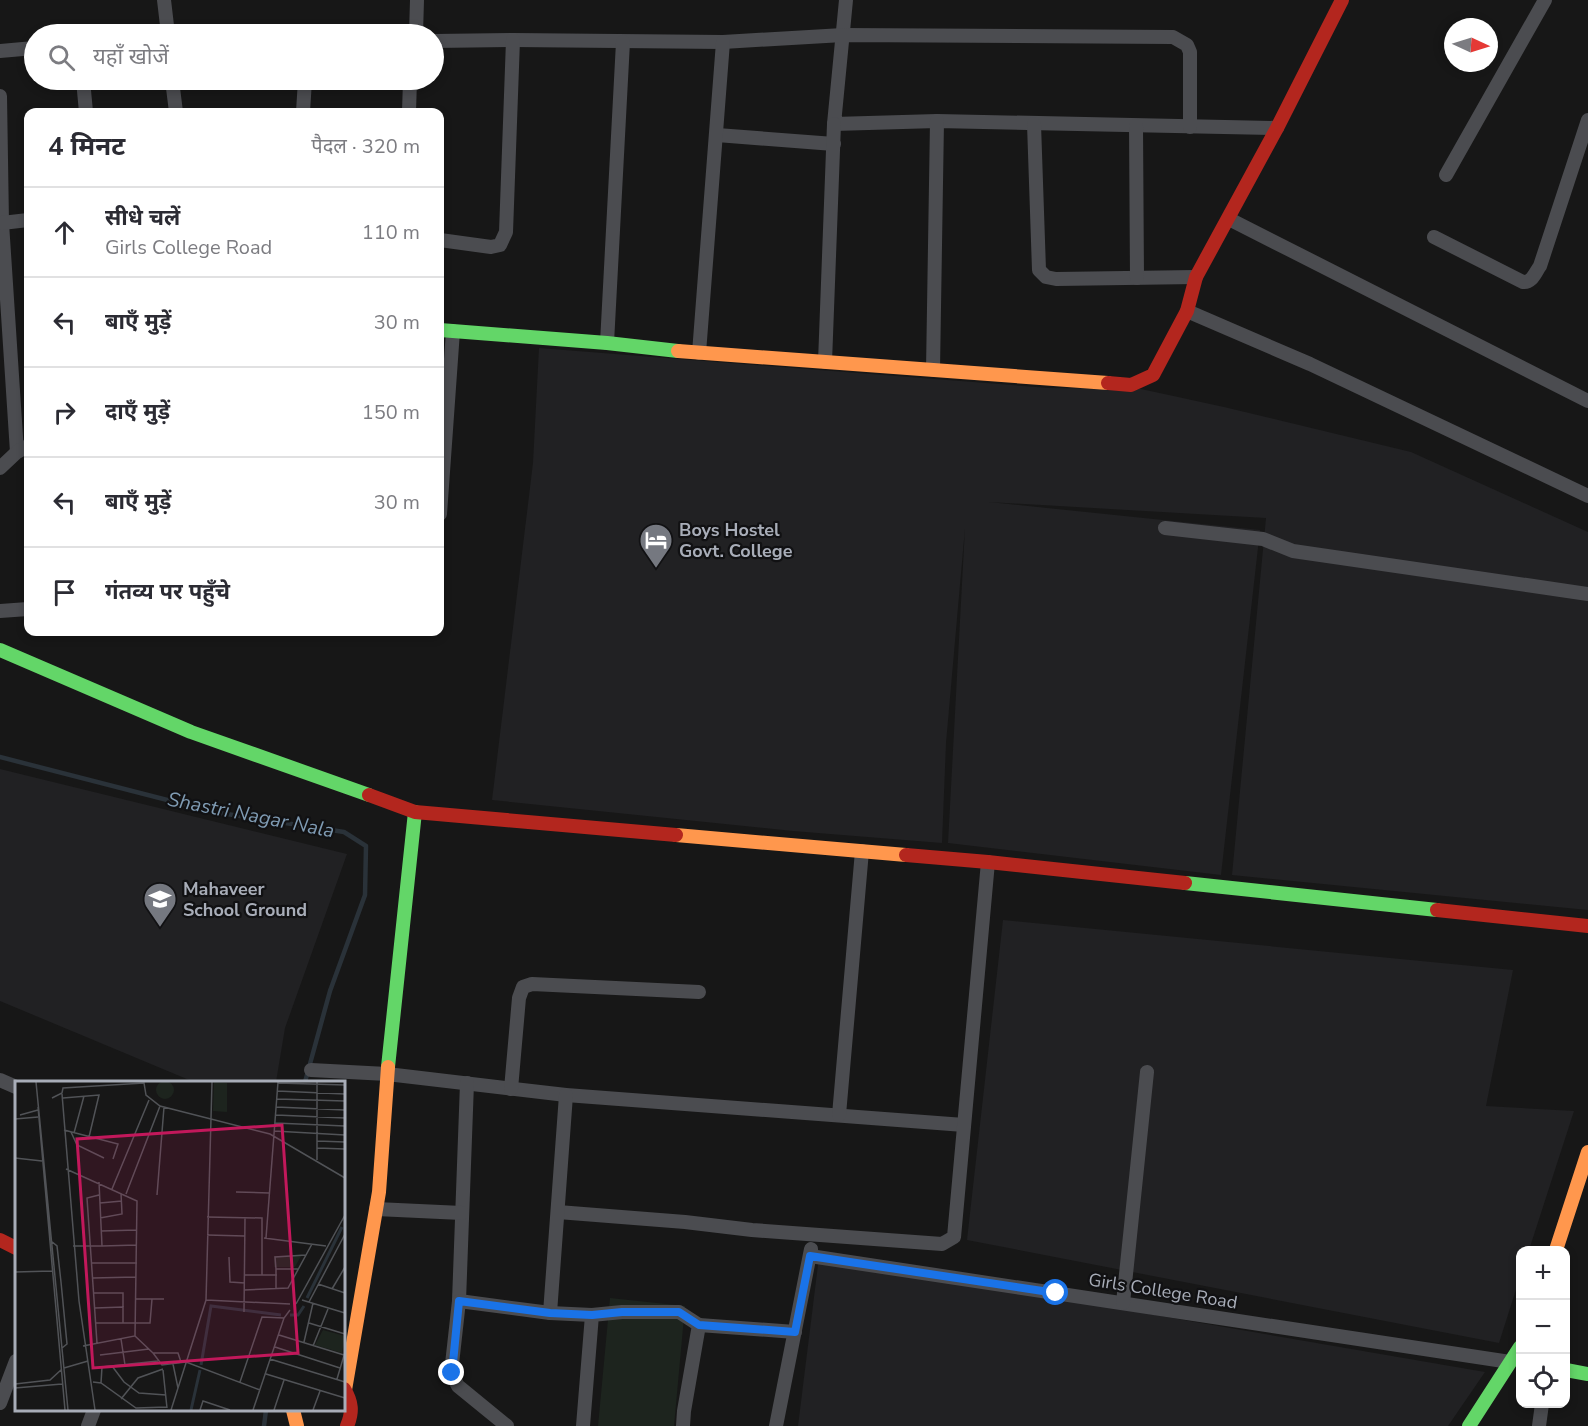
<!DOCTYPE html>
<html lang="hi">
<head>
<meta charset="utf-8">
<style>
  :root { --surface:#fff; --page:#f7f7f7; --text:#2b2b33; --muted:#7c7c81; --line:#e1e1e2 }
  body { margin:0; font-family:"Nunito Sans","Noto Sans Devanagari",sans-serif; background:var(--page); color:var(--text) }
  .controls { position:absolute; right:18px; bottom:18px; display:grid; overflow:hidden; border-radius:12px; box-shadow:0 3px 9px #0003 }
  .controls button { width:54px; height:54px; display:grid; place-items:center; padding:0; border:0; border-bottom:2px solid var(--line); background:var(--surface); color:var(--text); font:30px sans-serif }
  .compass { position:absolute; left:1444px; top:18px; width:54px; height:54px; border-radius:50%; background:var(--surface); box-shadow:0 3px 9px #0003; rotate:94deg }
  .stop { position:absolute; width:18px; height:18px; margin:-14px; border:4px solid #1a73e8; border-radius:50%; background:#fff }
  .stop.end { background:#1a73e8; border-color:#fff; box-shadow:0 2px 6px #0008 }
  .list { margin:0; padding:0; list-style:none }
  h2 { display:flex; justify-content:space-between; align-items:center; height:78px; margin:0; padding:0 24px; font-size:26px }
  h2 small { font-size:20px; font-weight:400; color:var(--muted) }
  .list li { display:grid; grid-template-columns:39px 1fr auto; gap:18px; align-items:center; box-sizing:border-box; height:90px; padding:0 24px; border-top:2px solid var(--line) }
  .list b { display:block; font-size:22px; white-space:nowrap }
  .list p { margin:0; font-size:20px; white-space:nowrap; color:var(--muted) }
  .list em { font-size:20px; font-style:normal; color:var(--muted) }
  .icon { flex:none; width:33px; height:33px; fill:none; stroke:currentColor; stroke-width:2; stroke-linecap:round; stroke-linejoin:round }
  .map { position:relative; flex:none; width:1588px; height:1426px; overflow:hidden }
  .search { position:absolute; background:var(--surface); box-shadow:0 3px 9px #0003; left:24px; top:24px; width:420px; height:66px; display:flex; align-items:center; gap:15px; box-sizing:border-box; padding:0 21px; border-radius:33px; color:var(--muted); font-size:22px }
  .panel { position:absolute; background:var(--surface); box-shadow:0 3px 9px #0003; left:24px; top:108px; width:420px; height:528px; border-radius:12px }
  .map>svg:first-child { display:block }
  .built { fill:#212123 }
  .green { fill:#1d241e }
  .lines { fill:none; stroke-linecap:round; stroke-linejoin:round }
  .stream { stroke:#2a3239; stroke-width:4.5 }
  .street { stroke:#4b4c50; stroke-width:14 }
  .fast { stroke:#63d668; stroke-width:14 }
  .slow { stroke:#ff974d; stroke-width:14 }
  .jam { stroke:#b3261e; stroke-width:14 }
  .route { stroke:#1a73e8; stroke-width:8 }
  .labels { text-anchor:middle; dominant-baseline:central; stroke-width:4.5; stroke-linejoin:round; paint-order:stroke }
  .poi-label { font-size:18px; font-weight:bold; fill:#a8adb8; stroke:#111113; text-anchor:start }
  .street-label { font-size:18px; fill:#a8adb8; stroke:#111113 }
  .water-label { font-size:20px; font-style:italic; fill:#7f9bb3; stroke:#111113 }
  .inset-river { fill:none; stroke:#2a3239; stroke-width:3 }
  .inset-road { fill:none; stroke:#515357; stroke-width:1.5 }
  .view { fill:#c2185b; fill-opacity:0.15; stroke:#c2185b; stroke-width:3 }
  .inset-edge { fill:none; stroke:#a8adb8; stroke-width:3 }
</style>
</head>
<body>
<div class="map">
<svg width="1588" height="1426" viewBox="0 0 1588 1426">
  <rect width="100%" height="100%" fill="#171717"/>
  <g class="built">
    <path d="M539,348L1049,388L1141,389L1224,407L1411,452L1588,532V910L1232,875L1266,518L989,502L1260,530L1221,875L948,843L965,528L946,743L942,843L793,831L492,800L533,463Z"/>
    <path d="M0,769L347,854L285,1028L276,1082H194L0,1001Z"/>
    <path d="M1003,920L1513,970L1486,1106L1574,1111L1529,1250H1520V1277L1499,1343L967,1240Z"/>
    <path d="M819,1257L1485,1372L1448,1426H798Z"/>
  </g>
  <path class="green" d="M610,1298L685,1306L674,1426H598Z"/>
  <g class="lines">
    <g class="stream">
      <path d="M0,757L214,812L344,832L366,846L365,895L330,991L305,1082"/>
      <path d="M264,1426L266,1410"/>
    </g>
    <g class="street">
      <path d="M164,0L168,34"/>
      <path d="M846,0L834,124L937,121L1277,128"/>
      <path d="M416,34L417,0"/>
      <path d="M434,41L513,40L723,42L843,35L1173,37L1187,45L1190,52V127"/>
      <path d="M0,51L34,48"/>
      <path d="M83,80L86,112"/>
      <path d="M172,80L176,112"/>
      <path d="M0,96L2,223L17,452"/>
      <path d="M303,112L305,80"/>
      <path d="M409,112L410,80"/>
      <path d="M1034,124L1039,270L1046,277L1056,279L1196,277"/>
      <path d="M1136,126L1137,278"/>
      <path d="M717,135L834,144"/>
      <path d="M1446,175L1545,0"/>
      <path d="M1229,219L1588,401"/>
      <path d="M2,223L28,220"/>
      <path d="M1434,237L1523,282C1532,283 1535,273 1540,266L1588,120"/>
      <path d="M440,240L491,247L500,245L506,232L513,40"/>
      <path d="M1187,311L1310,364L1588,496"/>
      <path d="M607,343L623,42"/>
      <path d="M699,353L723,42"/>
      <path d="M825,362L834,124"/>
      <path d="M933,370L937,121"/>
      <path d="M0,468L17,452L28,446"/>
      <path d="M440,514L453,331"/>
      <path d="M1165,528L1263,539L1293,551L1588,594"/>
      <path d="M0,611L28,609"/>
      <path d="M311,1070L387,1074L566,1095L964,1125"/>
      <path d="M0,1080L16,1087"/>
      <path d="M467,1083L459,1301L451,1373L458,1386L507,1426"/>
      <path d="M511,1089L519,998L523,987L532,984L699,992"/>
      <path d="M839,1115L862,851"/>
      <path d="M376,1209L462,1213"/>
      <path d="M558,1212L685,1222L752,1230L942,1244L954,1237L988,862"/>
      <path d="M810,1256L1510,1362"/>
      <path d="M459,1301L550,1313L592,1315"/>
      <path d="M1123,1303L1147,1072"/>
      <path d="M550,1313L566,1095"/>
      <path d="M699,1325L795,1332"/>
      <path d="M0,1403L16,1361"/>
      <path d="M88,1426L94,1410"/>
      <path d="M583,1426L592,1315L622,1312H679L699,1325L684,1411L683,1426"/>
      <path d="M776,1426L811,1249"/>
      <path d="M1539,1426L1542,1404"/>
    </g>
    <g class="fast">
      <path d="M440,330L607,343L678,351"/>
      <path d="M0,650L191,732L369,795"/>
      <path d="M1185,883L1437,910"/>
      <path d="M388,1067L415,812"/>
      <path d="M1566,1370L1588,1374"/>
      <path d="M1469,1426L1520,1347"/>
    </g>
    <g class="slow">
      <path d="M678,351L1108,383"/>
      <path d="M676,835L906,855"/>
      <path d="M1556,1250L1588,1152"/>
      <path d="M345,1390L379,1192L388,1067"/>
      <path d="M293,1410L297,1426"/>
    </g>
    <g class="jam">
      <path d="M1108,383L1131,385L1153,375L1187,311L1196,277L1277,128L1342,0"/>
      <path d="M369,795L415,812L676,835"/>
      <path d="M906,855L988,862L1185,883"/>
      <path d="M1437,910L1588,926"/>
      <path d="M0,1240L16,1248"/>
      <path d="M344,1389C352,1402 353,1412 347,1426"/>
    </g>
  </g>
  <g class="lines">
    <path class="route" d="M452,1373L459,1301L550,1313L592,1315L622,1312H679L699,1325L795,1332L810,1256L1056,1293"/>
  </g>
  <defs>
    <g id="hotel-pin" transform="scale(1.725)"><path d="M0 17L-7.5 6A9.5 9.5 0 1 1 7.5 6Z" fill="#757880" stroke="#111113"/><path d="M-6-4.5h1.5V1H6V5H4.5V3h-9V5H-6ZM-4 0a1.8 1.8 0 1 1 3.6 0ZM.5 0V-2.5h3Q6-2.5 6 0Z" fill="#fff"/></g>
    <g id="school-pin" transform="scale(1.725)"><path d="M0 17L-7.5 6A9.5 9.5 0 1 1 7.5 6Z" fill="#757880" stroke="#111113"/><path d="M0-5L7-2L0 1L-7-2ZM-4 1L0 2.5L4 1V4Q0 6-4 4Z" fill="#fff"/></g>
  </defs>
  <g fill-rule="evenodd">
    <use href="#hotel-pin" x="656" y="540"/>
    <use href="#school-pin" x="160" y="899"/>
  </g>
  <g class="labels">
    <g class="poi-label">
      <text x="679" y="530">Boys Hostel<tspan x="679" dy="21">Govt. College</tspan></text>
      <text x="183" y="889">Mahaveer<tspan x="183" dy="21">School Ground</tspan></text>
    </g>
    <g class="street-label">
      <text transform="translate(1163 1291) rotate(9)">Girls College Road</text>
    </g>
    <g class="water-label">
      <text transform="translate(251 815) rotate(11)">Shastri Nagar Nala</text>
    </g>
  </g>
  <g transform="translate(15 1081)">
    <rect width="330" height="330" fill="#171717"/>
    <path d="M141 9a9 9 0 1 1 18 0a9 9 0 1 1-18 0ZM199,1L212,2V31L198,30ZM259,175H286L280,186H259ZM308,249L330,255L327,272L300,264Z" fill="#1d241e"/>
    <path class="inset-river" d="M292,217L327,146M275,234H283L289,225M186,284L196,225L266,234M176,329L185,289"/>
    <path class="inset-road" d="M21,1L53,329M263,2L330,4M262,10L330,13M47,13L64,220L80,329M37,17L47,12L48,7L129,2L131,14L145,25L255,53L330,97M48,17L84,14L74,56M262,18L330,20M23,26L50,329M261,26L330,29M5,34L23,29M261,34L330,37M0,38L23,36M260,42L330,45M49,49L103,63L98,78M259,50L330,54M56,51L62,64L89,77M59,52L69,15M302,60L330,61M302,67L330,68M0,77L27,80M302,79V1M51,88L122,120L120,255L68,265M97,108L134,19M221,111L254,112M111,113L145,25M142,114L149,26M85,122L107,120M192,136L247,137V194M85,137L107,133L106,112M86,150L122,149M192,154L230,155M249,157L311,165M251,157L263,1M36,160L42,165L46,201L52,263L47,267M58,165H87L84,101M87,165L122,164M214,176L215,201L230,202M77,182H122M283,188H261L260,176L291,174M0,191L37,190M230,194H262M78,197L121,196M303,203L330,212M261,207V188M317,208L330,186M229,209L273,207L297,163M79,212H108V226M121,218H149M191,219L275,223M287,219L330,232M294,221L330,153M281,223L330,134M80,227L108,226V242M229,231L230,137M81,242H135L137,218M294,242L330,253M264,254L329,274M120,255L138,272M106,258L110,284M289,261L298,222M82,262L72,117L84,114M298,265L313,228M260,266L325,287M85,274L134,268M255,278L330,301M166,281L163,272H138L147,284L171,281L245,309M158,283L163,307M97,285L109,301L124,312L151,314M49,287L73,280M148,289L152,327M251,293L330,317M322,298L330,271M78,301L86,302L121,327L152,326M225,301L247,236L269,237M86,302L87,286L143,280M0,303L35,299L47,288M0,307L47,303M106,318L123,297L148,288M156,329L191,219L197,1M185,329L188,320L215,329M238,329L269,237L275,229M259,329L269,299M298,329L305,310"/>
    <path class="view" d="M267,44L283,272L78,287L62,58Z"/>
    <rect width="330" height="330" class="inset-edge"/>
  </g>
</svg>
<div class="controls">
<button>+</button>
<button>−</button>
<button><svg class="icon" aria-label="locate" viewBox="0 0 24 24"><circle cx="12" cy="12" r="6"/><path d="M12 2v4M12 18v4M2 12h4M18 12h4"/></svg></button>
</div>
<svg class="compass" viewBox="-18 -18 36 36"><path d="M0-13l5 13h-10z" fill="#e53935"/><path d="M0 13l5-13h-10z" fill="#7c7c81"/></svg>
<div class="stop" style="left:1056px;top:1293px"></div>
<div class="stop end" style="left:452px;top:1373px"></div>
<div class="search"><svg class="icon" aria-label="search" viewBox="0 0 24 24"><circle cx="10" cy="10" r="6"/><path d="M15 15l6 6"/></svg>यहाँ खोजें</div>
<section class="panel">
<h2>4 मिनट<small>पैदल · 320 m</small></h2>
<ul class="list">
<li><svg class="icon" aria-label="ahead" viewBox="0 0 24 24"><path d="M12 20V5M6 11l6-6 6 6"/></svg><div><b>सीधे चलें</b><p>Girls College Road</p></div><em>110 m</em></li>
<li><svg class="icon" aria-label="left" viewBox="0 0 24 24"><path d="M17 20v-9H6M10 6l-5 5 5 5"/></svg><div><b>बाएँ मुड़ें</b></div><em>30 m</em></li>
<li><svg class="icon" aria-label="right" viewBox="0 0 24 24"><path d="M7 20v-9h11M14 6l5 5-5 5"/></svg><div><b>दाएँ मुड़ें</b></div><em>150 m</em></li>
<li><svg class="icon" aria-label="left" viewBox="0 0 24 24"><path d="M17 20v-9H6M10 6l-5 5 5 5"/></svg><div><b>बाएँ मुड़ें</b></div><em>30 m</em></li>
<li><svg class="icon" aria-label="arrive" viewBox="0 0 24 24"><path d="M6 21V4h12l-3 4 3 4H6"/></svg><div><b>गंतव्य पर पहुँचे</b></div></li>
</ul>
</section>
</div>
</body>
</html>
